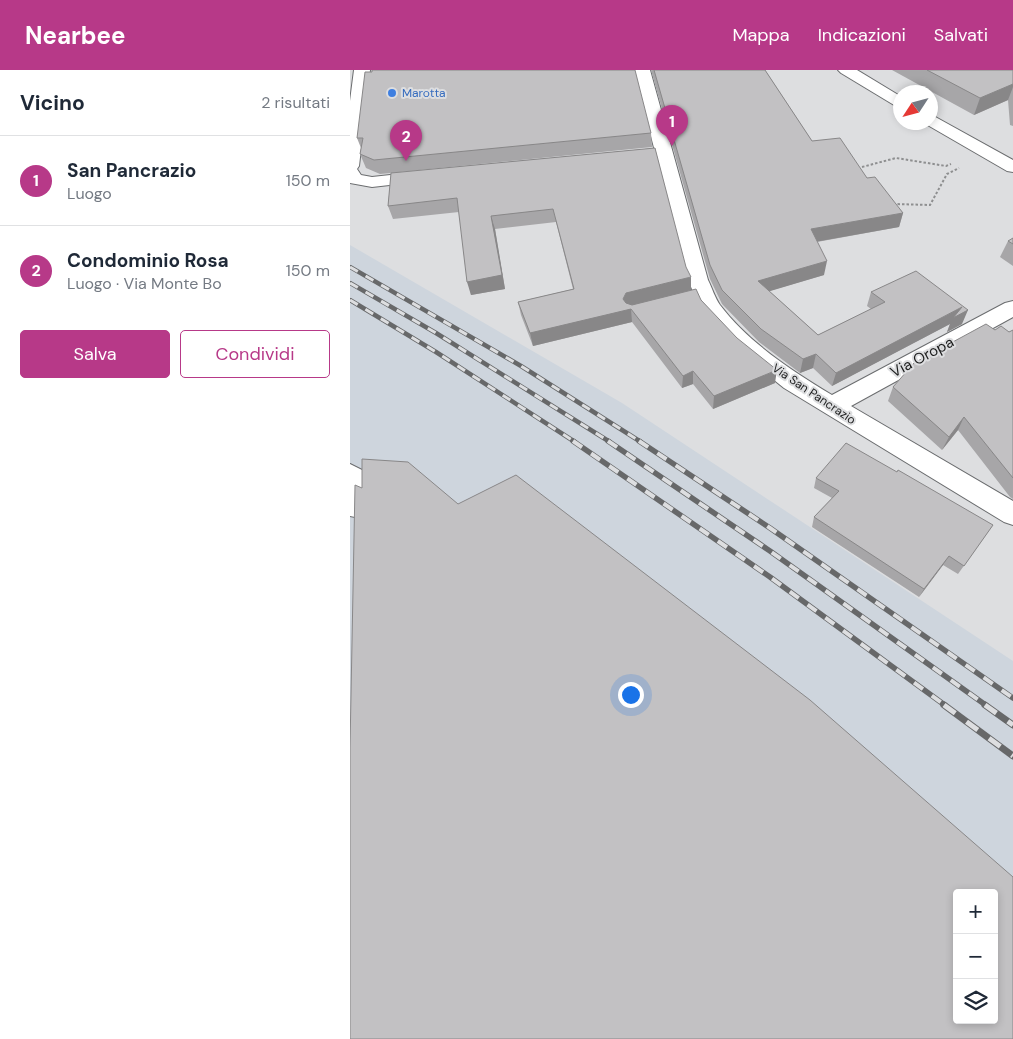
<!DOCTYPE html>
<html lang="it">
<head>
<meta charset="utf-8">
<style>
  :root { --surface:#fff; --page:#f6f6f7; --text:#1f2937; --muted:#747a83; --line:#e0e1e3; --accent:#b73988 }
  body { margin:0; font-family:"DM Sans",sans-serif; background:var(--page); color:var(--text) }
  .controls { position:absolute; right:15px; bottom:15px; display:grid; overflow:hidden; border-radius:5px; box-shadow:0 2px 8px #0003 }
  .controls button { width:45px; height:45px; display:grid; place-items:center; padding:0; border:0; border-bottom:1px solid var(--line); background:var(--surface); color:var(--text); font:25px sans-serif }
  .compass { position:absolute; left:543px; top:15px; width:45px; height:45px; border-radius:50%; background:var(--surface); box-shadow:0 2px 8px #0003; rotate:234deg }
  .you { position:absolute; left:280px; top:624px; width:18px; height:18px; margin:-12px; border:4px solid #fff; border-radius:50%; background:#1a73e8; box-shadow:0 0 0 8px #1a73e833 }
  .badge { display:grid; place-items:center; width:32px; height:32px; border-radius:50%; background:var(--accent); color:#fff; font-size:16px; font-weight:700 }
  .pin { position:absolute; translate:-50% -41px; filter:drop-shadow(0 1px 2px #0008) }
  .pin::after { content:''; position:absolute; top:26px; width:18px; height:15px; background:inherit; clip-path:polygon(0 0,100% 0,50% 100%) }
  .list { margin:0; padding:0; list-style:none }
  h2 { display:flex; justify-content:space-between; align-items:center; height:65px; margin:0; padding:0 20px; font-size:21px }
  h2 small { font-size:16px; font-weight:400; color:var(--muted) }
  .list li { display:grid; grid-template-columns:32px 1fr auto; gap:15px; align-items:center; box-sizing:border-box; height:90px; padding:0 20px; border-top:1px solid var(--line) }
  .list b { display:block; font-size:19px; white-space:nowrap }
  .list p { margin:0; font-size:16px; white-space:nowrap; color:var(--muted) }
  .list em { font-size:16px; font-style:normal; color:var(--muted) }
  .actions { display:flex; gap:10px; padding:15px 20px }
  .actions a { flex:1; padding:11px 0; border:1px solid var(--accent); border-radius:5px; text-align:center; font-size:18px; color:var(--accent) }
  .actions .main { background:var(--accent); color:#fff }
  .icon { flex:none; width:28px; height:28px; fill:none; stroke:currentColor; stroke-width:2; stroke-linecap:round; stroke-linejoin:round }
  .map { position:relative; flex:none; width:663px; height:969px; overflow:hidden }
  header { display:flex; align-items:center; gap:30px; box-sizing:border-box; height:70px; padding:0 25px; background:var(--accent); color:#fff }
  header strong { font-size:24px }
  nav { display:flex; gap:28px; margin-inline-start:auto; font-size:18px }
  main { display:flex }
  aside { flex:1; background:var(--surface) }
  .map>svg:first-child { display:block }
  .built { fill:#ced5dd; fill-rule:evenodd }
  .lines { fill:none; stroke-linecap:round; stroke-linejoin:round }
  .lane-casing { stroke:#6b6d6f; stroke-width:2 }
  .street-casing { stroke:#6b6d6f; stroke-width:2 }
  .path { stroke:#8e8f90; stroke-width:2; stroke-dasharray:2.5 2; stroke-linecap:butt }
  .lane { fill:#fff; fill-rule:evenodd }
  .street { fill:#fff; fill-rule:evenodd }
  .rail-far2-casing { stroke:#676869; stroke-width:4.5 }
  .rail-far1-casing { stroke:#676869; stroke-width:5.5 }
  .rail-casing { stroke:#676869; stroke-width:7 }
  .rail-far2 { stroke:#dddee0; stroke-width:3; stroke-dasharray:9; stroke-linecap:butt }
  .rail-far1 { stroke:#dddee0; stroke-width:4; stroke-dasharray:11; stroke-linecap:butt }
  .rail { stroke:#dddee0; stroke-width:5; stroke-dasharray:14; stroke-linecap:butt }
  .wall { fill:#a7a6a8 }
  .shaded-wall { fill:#888788 }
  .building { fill:#c2c1c3; stroke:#888788; fill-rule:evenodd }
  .shop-dot { fill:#3f7fe0; stroke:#dddee0; stroke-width:2 }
  .labels { text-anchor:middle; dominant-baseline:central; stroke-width:4; stroke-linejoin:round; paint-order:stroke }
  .far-shop-label { font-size:12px; fill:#366cbe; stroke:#dddee0; text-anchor:start }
  .far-street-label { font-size:12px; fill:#1c1d1d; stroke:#dddee0 }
  .street-label { font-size:15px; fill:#1c1d1d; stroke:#dddee0 }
</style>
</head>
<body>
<header>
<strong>Nearbee</strong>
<nav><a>Mappa</a><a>Indicazioni</a><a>Salvati</a></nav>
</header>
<main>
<aside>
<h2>Vicino<small>2 risultati</small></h2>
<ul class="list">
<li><span class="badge">1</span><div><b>San Pancrazio</b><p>Luogo</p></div><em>150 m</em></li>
<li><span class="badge">2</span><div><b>Condominio Rosa</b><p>Luogo · Via Monte Bo</p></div><em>150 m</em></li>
</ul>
<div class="actions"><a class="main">Salva</a><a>Condividi</a></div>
</aside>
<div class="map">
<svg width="663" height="969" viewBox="0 0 663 969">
  <rect width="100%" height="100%" fill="#dddee0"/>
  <path class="built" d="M0,175L272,333L663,591V969H0ZM607,823H644V950H607Z"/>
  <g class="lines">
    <g class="lane-casing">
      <path id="lane" d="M0,394L12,400L15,405L14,440L11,445L5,447L0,446Z"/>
    </g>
    <g class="street-casing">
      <g id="street">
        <path d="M4,0H20L9,96L7,99L11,105L22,107L77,101L83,102L86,106L83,110L22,117L0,113V31Z"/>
        <path d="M284,0H300L358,210C362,218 365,228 370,235C399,273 442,301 482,325L655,233L663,231V247L501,336L663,431V455L654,452L434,318L387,280L352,242L338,210Z"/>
        <path d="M488,0H507L550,26V37L544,35L491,3Z"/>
        <path d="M580,44L663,90V102L657,101L574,53L580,52Z"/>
      </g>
    </g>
    <g class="path">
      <path d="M512,97L546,88L596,96L601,94"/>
      <path d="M543,134L580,135L597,104L609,98"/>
    </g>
    <use href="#lane" class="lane"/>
    <use href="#street" class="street"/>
    <g class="rail-far2-casing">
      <g id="rail-far2">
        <path d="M0,197L171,296L291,372"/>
        <path d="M0,213L86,263L260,372"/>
        <path d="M0,230L86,282L225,372"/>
      </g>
    </g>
    <g class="rail-far1-casing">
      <g id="rail-far1">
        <path d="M223,371L420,507L596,636"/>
        <path d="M258,371L420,481L637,636"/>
        <path d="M289,371L420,458L663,628"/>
      </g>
    </g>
    <g class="rail-casing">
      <g id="rail">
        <path d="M594,635L663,686"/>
        <path d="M635,635L663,655"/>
      </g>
    </g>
    <use href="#rail-far2" class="rail-far2"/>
    <use href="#rail-far1" class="rail-far1"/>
    <use href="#rail" class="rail"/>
  </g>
  <g class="wall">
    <path d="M301,0H415L462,71L517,108L553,143L549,157L467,172L474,205L419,221L468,265L521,239L517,236L521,222L612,254L597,262L600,254L482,316L463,298L450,303L409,272L372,234L360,209Z"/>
    <path d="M542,0H663V56L660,55L658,30L624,45Z"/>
    <path d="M22,2L301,63L302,77L50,102L305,78L341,220L351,230L425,313L363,339L343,314L332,318L282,252L183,276L171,245L168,232L223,219L206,152L145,159L155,219L121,225L109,142L43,149L38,136L41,103L30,104L16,98L10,84L11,78L7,68Z"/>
    <path d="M663,168V196L650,187L658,171Z"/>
    <path d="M645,260L659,262L663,260V429L660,427L608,360L592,380L538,331L543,317Z"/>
    <path d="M466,408L643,455L608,504L593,495L569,527L462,457L464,447L482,428L464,418Z"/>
  </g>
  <g class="shaded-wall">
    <path d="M663,14V17L658,30L624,45L630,28Z"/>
    <path d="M553,143L549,157L459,173L461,159Z"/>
    <path d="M141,146L145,159L155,219L121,225L117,212Z"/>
    <path d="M477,191L474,205L407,225L408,211Z"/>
    <path d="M341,207V220L281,239L282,252L183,276L180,263L273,229L276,223Z"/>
    <path d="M612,237L618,240L612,254L597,262L600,254L482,316L486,303Z"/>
    <path d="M466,284L463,298L450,303L453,289Z"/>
    <path d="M427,300L425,313L363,339L364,326Z"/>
    <path d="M343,301V314L332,318L333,306Z"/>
    <path d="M614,347L608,360L592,380L599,367Z"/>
    <path d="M599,486L593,495L569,527L574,519Z"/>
  </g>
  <g class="building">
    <path d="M22,0H285L301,63L24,90L10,84L13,68H7L15,2H22Z"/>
    <path d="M304,0H415L462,71L490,68L517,108L525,107L553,143L461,159L477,191L408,211L468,265L535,232L521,222L566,201L618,240L603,248L612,237L486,303L466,284L453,289L411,259L372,220L360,195Z"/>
    <path d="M577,0H663V14L630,28Z"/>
    <path d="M305,78L336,197L341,207L276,223L273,229L276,233L282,235L346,219L351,230L387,268L427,300L364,326L343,301L333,306L281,239L180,263L168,232L224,219L203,139L141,146L152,205L117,212L107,128L38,136L41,103Z"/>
    <path d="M663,168V174L658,171Z"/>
    <path d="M636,254L645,260L651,256L659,262L663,260V408L614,347L599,367L543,317L564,293Z"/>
    <path d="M496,373L547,402L548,400L643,455L614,496L599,486L574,519L464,447L489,421L466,408Z"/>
    <path d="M12,389L58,392L108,434L166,405L460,630L663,807V969H0V677L5,415L12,418ZM607,823H644V950H607Z"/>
  </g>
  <circle class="shop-dot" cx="42" cy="23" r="5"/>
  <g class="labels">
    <g class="far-shop-label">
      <text x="52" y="23">Marotta</text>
    </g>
    <g class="far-street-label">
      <text transform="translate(464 324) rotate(34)">Via San Pancrazio</text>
    </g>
    <g class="street-label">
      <text transform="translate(572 287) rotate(-28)">Via Oropa</text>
    </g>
  </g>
</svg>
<div class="controls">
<button>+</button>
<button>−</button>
<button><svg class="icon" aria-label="layers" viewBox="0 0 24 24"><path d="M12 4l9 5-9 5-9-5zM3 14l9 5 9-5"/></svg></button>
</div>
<svg class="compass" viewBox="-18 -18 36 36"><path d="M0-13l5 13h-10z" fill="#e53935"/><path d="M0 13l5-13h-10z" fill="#747a83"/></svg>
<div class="you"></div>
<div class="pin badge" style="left:322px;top:76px">1</div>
<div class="pin badge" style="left:56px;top:91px">2</div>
</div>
</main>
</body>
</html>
